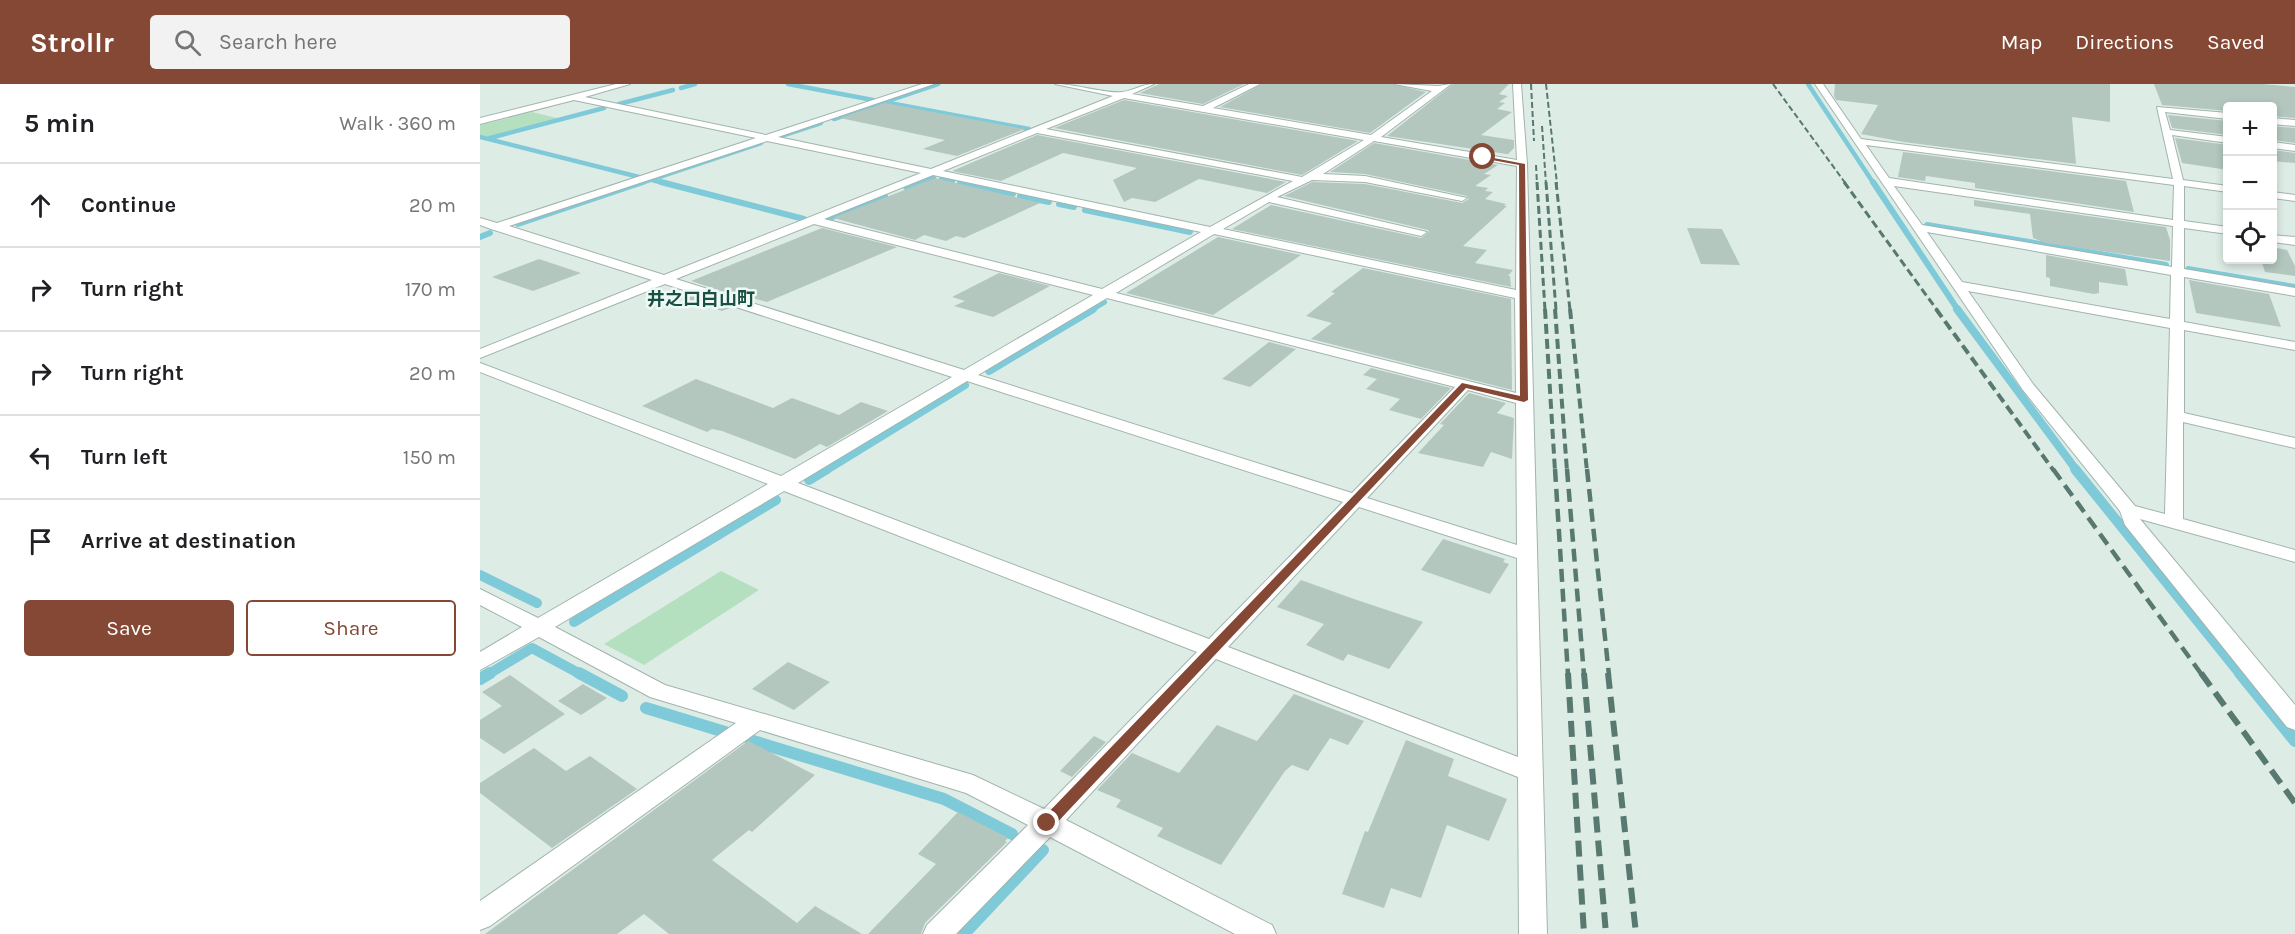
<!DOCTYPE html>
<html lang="en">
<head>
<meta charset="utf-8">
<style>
  :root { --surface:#fff; --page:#f2f2f2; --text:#202124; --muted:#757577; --line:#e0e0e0; --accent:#844835 }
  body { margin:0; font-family:Karla,"Noto Sans JP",sans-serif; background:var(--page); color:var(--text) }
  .controls { position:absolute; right:18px; top:18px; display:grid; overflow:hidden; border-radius:6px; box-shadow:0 3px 9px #0003 }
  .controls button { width:54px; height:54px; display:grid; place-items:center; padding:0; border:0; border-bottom:2px solid var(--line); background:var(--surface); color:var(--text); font:30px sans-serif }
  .stop { position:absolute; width:18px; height:18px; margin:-14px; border:4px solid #844835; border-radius:50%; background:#fff }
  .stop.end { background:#844835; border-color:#fff; box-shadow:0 2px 6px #0008 }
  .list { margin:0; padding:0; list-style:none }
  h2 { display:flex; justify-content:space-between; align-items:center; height:78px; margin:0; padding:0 24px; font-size:26px }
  h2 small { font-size:20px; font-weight:400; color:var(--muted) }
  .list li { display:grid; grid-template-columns:39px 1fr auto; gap:18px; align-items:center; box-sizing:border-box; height:84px; padding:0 24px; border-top:2px solid var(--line) }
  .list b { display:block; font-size:22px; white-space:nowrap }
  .list em { font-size:20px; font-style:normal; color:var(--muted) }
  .actions { display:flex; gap:12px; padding:18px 24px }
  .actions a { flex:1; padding:14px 0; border:2px solid var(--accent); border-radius:6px; text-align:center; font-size:21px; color:var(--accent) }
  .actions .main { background:var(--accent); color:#fff }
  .icon { flex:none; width:33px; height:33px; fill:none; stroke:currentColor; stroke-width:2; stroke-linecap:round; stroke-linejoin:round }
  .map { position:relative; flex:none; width:1815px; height:850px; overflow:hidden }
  header { display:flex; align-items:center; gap:36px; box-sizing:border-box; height:84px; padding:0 30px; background:var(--accent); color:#fff }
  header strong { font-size:28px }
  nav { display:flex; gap:33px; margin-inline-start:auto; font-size:21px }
  .search { width:420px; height:54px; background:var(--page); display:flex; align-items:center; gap:15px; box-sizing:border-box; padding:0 21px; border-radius:6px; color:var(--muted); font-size:22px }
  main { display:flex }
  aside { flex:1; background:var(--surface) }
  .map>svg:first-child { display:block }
  .green { fill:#b4e0c0 }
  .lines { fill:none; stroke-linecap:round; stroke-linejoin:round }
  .stream-far4 { stroke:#7fcad8; stroke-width:4.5 }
  .stream-far3 { stroke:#7fcad8; stroke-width:6 }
  .stream-far2 { stroke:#7fcad8; stroke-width:8 }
  .stream-far1 { stroke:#7fcad8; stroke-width:10 }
  .stream { stroke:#7fcad8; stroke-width:12 }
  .building { fill:#b3c7bf }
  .minor-casing { stroke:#a1b4ad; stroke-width:2 }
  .minor { fill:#fff; fill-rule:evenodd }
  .rail-far4 { stroke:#587970; stroke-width:2; stroke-dasharray:6 3; stroke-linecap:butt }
  .rail-far3 { stroke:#587970; stroke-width:3; stroke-dasharray:8 4; stroke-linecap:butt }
  .rail-far2 { stroke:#587970; stroke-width:4; stroke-dasharray:10 5; stroke-linecap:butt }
  .rail-far1 { stroke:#587970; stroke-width:4.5; stroke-dasharray:13 7; stroke-linecap:butt }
  .rail { stroke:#587970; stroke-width:6; stroke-dasharray:16 8; stroke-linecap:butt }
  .route { fill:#844835 }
  .labels { text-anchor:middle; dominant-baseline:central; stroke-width:5; stroke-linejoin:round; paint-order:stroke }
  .far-quarter-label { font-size:18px; font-weight:bold; fill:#185144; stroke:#eff8f4 }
</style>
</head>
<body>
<header>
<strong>Strollr</strong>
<div class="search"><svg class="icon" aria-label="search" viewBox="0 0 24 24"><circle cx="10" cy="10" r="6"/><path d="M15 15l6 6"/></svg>Search here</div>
<nav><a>Map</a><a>Directions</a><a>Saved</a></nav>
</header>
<main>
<aside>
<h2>5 min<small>Walk · 360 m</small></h2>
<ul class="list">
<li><svg class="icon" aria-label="ahead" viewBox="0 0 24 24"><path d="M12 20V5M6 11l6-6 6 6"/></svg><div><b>Continue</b></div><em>20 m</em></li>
<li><svg class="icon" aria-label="right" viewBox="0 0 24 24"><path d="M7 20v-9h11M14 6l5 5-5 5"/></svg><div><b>Turn right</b></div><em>170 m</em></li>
<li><svg class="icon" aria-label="right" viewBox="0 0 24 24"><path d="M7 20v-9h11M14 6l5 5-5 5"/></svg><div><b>Turn right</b></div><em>20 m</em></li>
<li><svg class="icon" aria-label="left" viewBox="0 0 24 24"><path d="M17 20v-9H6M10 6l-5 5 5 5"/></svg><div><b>Turn left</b></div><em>150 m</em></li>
<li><svg class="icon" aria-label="arrive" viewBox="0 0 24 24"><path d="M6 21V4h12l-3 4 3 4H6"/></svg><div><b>Arrive at destination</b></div></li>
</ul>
<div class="actions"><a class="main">Save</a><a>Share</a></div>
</aside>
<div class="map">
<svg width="1815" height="850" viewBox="0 0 1815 850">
  <rect width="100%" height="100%" fill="#deece6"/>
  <g class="green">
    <path d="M52,28L81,35L9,54L0,51V41Z"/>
    <path d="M241,487L279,506L164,581L124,560Z"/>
  </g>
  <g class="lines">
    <g class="stream-far4">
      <path d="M308,0L393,16"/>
      <path d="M1328,0L1394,100"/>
      <path d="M201,4L215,0"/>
      <path d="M404,18L549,45"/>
      <path d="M139,20L193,6"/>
      <path d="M354,35L458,0"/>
      <path d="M301,52L341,39"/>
      <path d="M0,53L159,93"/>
      <path d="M10,54L124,24"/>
      <path d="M461,95L473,97"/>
      <path d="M172,96L187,100"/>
      <path d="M480,99L484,100"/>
      <path d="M158,100L281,59"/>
      <path d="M436,100L454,94"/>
    </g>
    <g class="stream-far3">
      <path d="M181,98L324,135"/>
      <path d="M1393,98L1478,226"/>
      <path d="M480,99L533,110"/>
      <path d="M426,103L440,98"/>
      <path d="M540,112L569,118"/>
      <path d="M579,120L594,123"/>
      <path d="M605,126L710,148"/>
      <path d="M350,134L405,112"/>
      <path d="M38,140L163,98"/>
      <path d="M1447,141L1686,181"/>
      <path d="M0,153L10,149"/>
      <path d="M1708,185L1815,203"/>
      <path d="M611,226L624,218"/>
    </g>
    <g class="stream-far2">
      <path d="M1477,225L1597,387"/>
      <path d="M509,287L613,225"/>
      <path d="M345,387L485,301"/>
    </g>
    <g class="stream-far1">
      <path d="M1595,385L1761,591"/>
      <path d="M329,396L347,385"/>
      <path d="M0,491L57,519"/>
      <path d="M94,538L296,416"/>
      <path d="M7,591L52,564L102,591"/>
    </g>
    <g class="stream">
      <path d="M99,589L142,612"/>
      <path d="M1760,589L1815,657"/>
      <path d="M0,595L10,589"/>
      <path d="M166,624L245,648"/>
      <path d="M270,656L464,715L532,750"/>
      <path d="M484,850L563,766"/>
    </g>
  </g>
  <g class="building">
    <path d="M679,0H764L723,20L660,9Z"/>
    <path d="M782,0H912L946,8L890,49L740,23Z"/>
    <path d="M973,0H1029L1019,10L1028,12L1019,18L1025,19L1017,25L1032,28L1001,51L1034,56V64L1028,70L1033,71L907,52Z"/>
    <path d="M1355,0H1630V38L1592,33L1596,80L1424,58L1381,50L1398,21L1356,16L1354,12Z"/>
    <path d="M1674,0H1782L1815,3V34L1792,32V22H1748V27L1682,21Z"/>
    <path d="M644,16L878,57L822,91L574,44Z"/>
    <path d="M405,19L528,42L545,45L477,72L443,65L465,56L360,34Z"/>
    <path d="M1688,31L1748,37V51L1692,44Z"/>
    <path d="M1792,42L1815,44V59L1792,56Z"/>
    <path d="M557,51L806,98L787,109L719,95L675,118L652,114L644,118L633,96L657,84L583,69L521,97L472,87Z"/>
    <path d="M1695,54L1748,61V86L1702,79Z"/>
    <path d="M894,59L1018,81L1004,90L1011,91L995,102L1008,104L1005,107L1013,108L1005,115L1026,120L1024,122H1027L983,162L1007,166L995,179L1033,186L1028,192H1030L1031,203L752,145L791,121L941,154L949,148L948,146L804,112L832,98L885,100L982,119L989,115L987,112L885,90L850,88Z"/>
    <path d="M1792,66L1815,69V79L1792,77Z"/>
    <path d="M1423,68L1646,97L1654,128L1495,104V99L1446,92L1445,97L1418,93Z"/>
    <path d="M455,94L560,119L484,154L476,152L466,157L444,151L435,156L353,134Z"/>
    <path d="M1494,116L1686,143L1690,156V177L1566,159L1553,154L1550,130L1494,122Z"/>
    <path d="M342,144L417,163L287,218L273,214L269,216L211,197Z"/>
    <path d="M1207,144L1242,145L1260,181L1221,180Z"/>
    <path d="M738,153L821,171L733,231L646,209Z"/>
    <path d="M1792,163L1807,166L1815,182V192L1785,188L1781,176H1792Z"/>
    <path d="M1566,171L1645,185L1648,202L1619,198V209L1614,210L1570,202V194L1566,193Z"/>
    <path d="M59,175L101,189L53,207L12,193Z"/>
    <path d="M883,184L1031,215L1032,306L831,255L852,239L826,232L855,209L851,208Z"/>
    <path d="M519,189L570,202L513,233L474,222L485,217L472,213Z"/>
    <path d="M1709,196L1789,210L1801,243L1716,229Z"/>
    <path d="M193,205L250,224L242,227L185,209Z"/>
    <path d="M789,258L816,265L770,303L742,295Z"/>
    <path d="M891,284L971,304L941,335L909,326L920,315L886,305L897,295L883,291Z"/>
    <path d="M216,295L293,324L312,314L359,331L381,318L408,327L347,363L340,360L315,375L242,347L232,345L227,348L162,322Z"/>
    <path d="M989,309L1026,319L1017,329L1034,334L1032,375L1011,368L1003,383L938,369L964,341L960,340Z"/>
    <path d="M963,455L1025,475L1023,478L1029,480L1010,510L941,486Z"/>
    <path d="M821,496L874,515L943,538L909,585L868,570L863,577L826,561L844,540L797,523Z"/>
    <path d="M308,578L350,598L314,626L272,605Z"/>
    <path d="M30,591L85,630L24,670L0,654V636L22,622L2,608Z"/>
    <path d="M103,600L127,614L101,631L78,617Z"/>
    <path d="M814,610L884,637L868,661L850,654L828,687L812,681L805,687L741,781L677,752L683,744L636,723L641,716L617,706L652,669L699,689L737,641L777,657Z"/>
    <path d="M614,652L626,658L592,693L580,687Z"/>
    <path d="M926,656L974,675L968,692L1027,715L1009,757L967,741L941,814L911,804L904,824L862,810L885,747L888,748Z"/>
    <path d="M268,657L335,691L272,748L269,746L232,776L317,839L335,822L382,850H189L164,830L137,850H5Z"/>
    <path d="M54,664L86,687L110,672L157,705L72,764L0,709V699Z"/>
    <path d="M478,728L528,754L525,757L527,758L445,839L441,850H388L456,780L438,770Z"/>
  </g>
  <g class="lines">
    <g class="minor-casing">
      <g id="minor">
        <path d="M136,0H150L105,13L286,51L442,0H454L298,53L451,85L633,12L575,0C595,0 627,10 642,8C653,7 662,0 674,0L652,10L723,22L769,0H780L733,24L891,51L952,7L914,0L958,2L971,0L901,53L1037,76L1033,0H1041L1047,80L1067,850H1039L1038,693L736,575L586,736L792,841L796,850H755L570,753L476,850H443L447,841L548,741L486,709L280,646L10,842L0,846V817L256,639L170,613L59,553L0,586V568L42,543L0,521V505L58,534L288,400L0,288V279L301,392L472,293L185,200L0,274V265L172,196L11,145L0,141V134L17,139L276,54L94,16L0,40V34ZM644,14L884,56L822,93L566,45ZM557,49L813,97L730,143L463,87ZM287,57L441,89L184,191L29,142ZM894,57L1037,82L1036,206L743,145L789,118L941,152L947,148L797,113L832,96L885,98L982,117L987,114L885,92L843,90ZM453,91L721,148L622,205L344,135ZM334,140L613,211L484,286L196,195ZM734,150L1035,214L1036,309L636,209ZM627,214L975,303L872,409L498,291ZM487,297L863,418L729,555L318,399ZM988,306L1036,319L1037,461L887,414ZM304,407L717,568L564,725L493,691L185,601L75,543ZM879,423L1037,474L1038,673L748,563Z"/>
        <path d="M1335,0H1343L1381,55L1693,95L1677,23L1748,29V35L1685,28L1690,46L1748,53V59L1692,51L1703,96L1748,102V108L1704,102V137L1748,143V150L1704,144V185L1815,204V212L1704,193V238L1815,258V266L1704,246V329L1815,354V364L1703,338V435L1815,466V478L1660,435L1815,621V646L1807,643L1645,441L1640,427L1543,306ZM1386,61L1694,101L1693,136L1409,94ZM1414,102L1693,142L1692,183L1442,141ZM1447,148L1691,191L1690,235L1482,198ZM1488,207L1690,244L1685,430L1655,422L1553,300Z"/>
        <path d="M1792,34L1815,36V42L1792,40Z"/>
        <path d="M1792,58L1815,61V67L1792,64Z"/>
        <path d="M1792,108L1815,111V117L1792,114Z"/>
        <path d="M1792,151L1815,153V161L1792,158Z"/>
      </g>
    </g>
    <use href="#minor" class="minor"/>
    <g class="rail-far4">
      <path d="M1051,0L1054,57"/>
      <path d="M1066,0L1077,100"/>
      <path d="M1293,0L1366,100"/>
      <path d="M1062,42L1066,100"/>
      <path d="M1056,81L1057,100"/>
    </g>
    <g class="rail-far3">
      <path d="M1057,98L1065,226"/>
      <path d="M1066,98L1076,226"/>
      <path d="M1076,98L1090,226"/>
      <path d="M1364,98L1457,226"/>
    </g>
    <g class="rail-far2">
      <path d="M1065,225L1075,387"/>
      <path d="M1075,225L1087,387"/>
      <path d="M1090,225L1107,387"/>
      <path d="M1456,225L1574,387"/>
    </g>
    <g class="rail-far1">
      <path d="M1075,385L1088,591"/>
      <path d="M1087,385L1104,591"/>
      <path d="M1107,385L1129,591"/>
      <path d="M1573,385L1722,591"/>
    </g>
    <g class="rail">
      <path d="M1088,589L1104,850"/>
      <path d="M1104,589L1126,850"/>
      <path d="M1128,589L1156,850"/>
      <path d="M1721,589L1815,719"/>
    </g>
  </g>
  <path class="route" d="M1003,72L1045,80L1048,316L1044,318L986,304L572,744H562V735L982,299L1040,312L1039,81L1001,74Z"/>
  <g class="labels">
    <g class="far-quarter-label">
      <text x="221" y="215">井之口白山町</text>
    </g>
  </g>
</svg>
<div class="controls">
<button>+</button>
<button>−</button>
<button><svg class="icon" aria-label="locate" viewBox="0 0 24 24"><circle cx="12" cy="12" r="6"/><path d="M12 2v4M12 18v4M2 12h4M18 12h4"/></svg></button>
</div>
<div class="stop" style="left:1003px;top:73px"></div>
<div class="stop end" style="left:567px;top:739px"></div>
</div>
</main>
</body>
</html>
